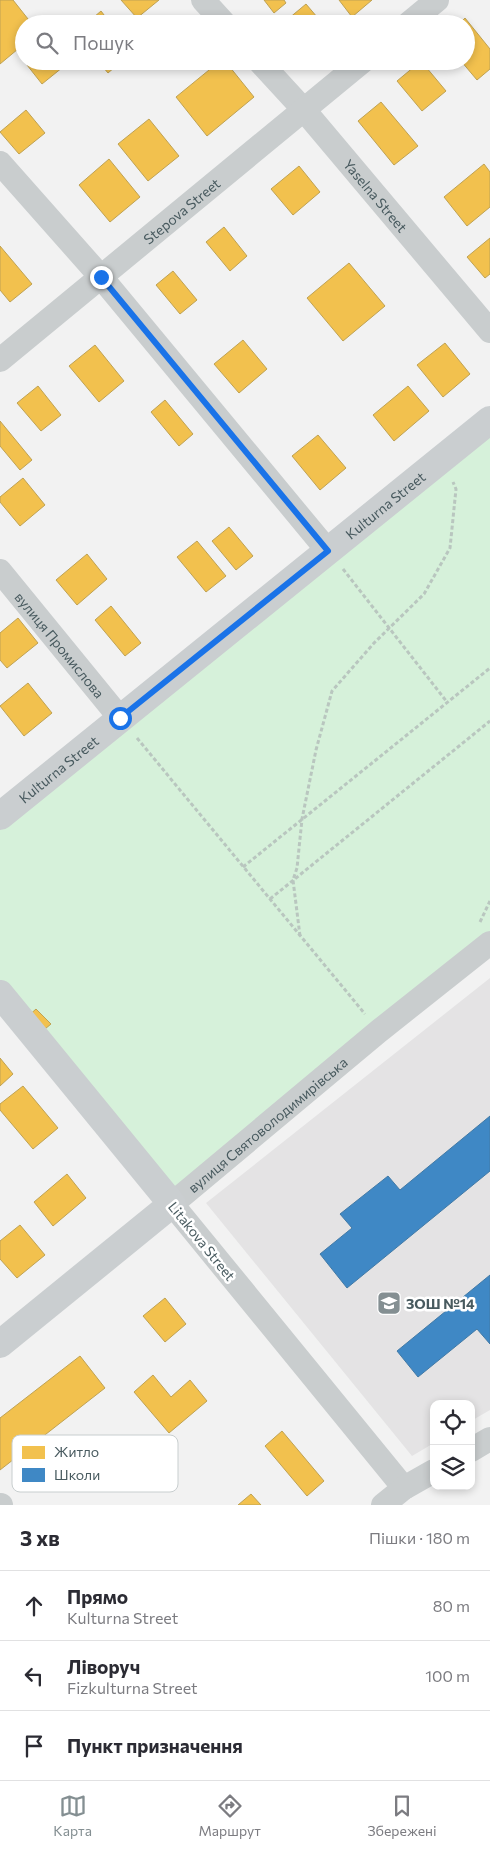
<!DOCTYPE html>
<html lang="uk">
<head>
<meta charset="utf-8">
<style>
  :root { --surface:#fff; --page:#f2f2f3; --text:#2b2b33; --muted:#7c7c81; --line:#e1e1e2; --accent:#848f92 }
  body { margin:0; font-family:Commissioner,sans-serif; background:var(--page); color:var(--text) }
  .controls { position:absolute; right:15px; bottom:15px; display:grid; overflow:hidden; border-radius:10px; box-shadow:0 2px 8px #0003 }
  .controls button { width:45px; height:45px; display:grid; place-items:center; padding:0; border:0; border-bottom:1px solid var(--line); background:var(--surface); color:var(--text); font:25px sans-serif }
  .stop { position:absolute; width:15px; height:15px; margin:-11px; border:4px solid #1a73e8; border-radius:50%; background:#fff }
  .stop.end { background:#1a73e8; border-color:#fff; box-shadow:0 1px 5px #0008 }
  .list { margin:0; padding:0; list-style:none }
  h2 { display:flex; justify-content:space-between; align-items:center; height:65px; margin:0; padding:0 20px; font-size:21px }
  h2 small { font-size:16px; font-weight:400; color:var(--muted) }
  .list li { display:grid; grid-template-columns:32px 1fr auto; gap:15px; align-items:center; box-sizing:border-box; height:70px; padding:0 20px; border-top:1px solid var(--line) }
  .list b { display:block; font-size:19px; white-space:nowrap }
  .list p { margin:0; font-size:16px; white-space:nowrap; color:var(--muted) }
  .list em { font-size:16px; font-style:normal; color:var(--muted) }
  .icon { flex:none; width:28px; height:28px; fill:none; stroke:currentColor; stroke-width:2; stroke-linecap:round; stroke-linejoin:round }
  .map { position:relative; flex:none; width:490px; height:1505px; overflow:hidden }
  .search { position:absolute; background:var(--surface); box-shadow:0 2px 8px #0003; left:15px; right:15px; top:15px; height:55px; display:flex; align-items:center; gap:12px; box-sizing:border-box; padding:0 18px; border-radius:28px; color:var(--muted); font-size:19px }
  .sheet { height:275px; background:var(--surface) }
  nav { display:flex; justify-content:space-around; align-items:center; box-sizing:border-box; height:70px; border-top:1px solid var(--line); background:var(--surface); font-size:14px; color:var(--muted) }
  nav a { display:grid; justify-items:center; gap:2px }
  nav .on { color:var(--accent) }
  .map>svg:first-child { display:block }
  .education { fill:#e4e3e4 }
  .green { fill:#d6f1da }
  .homes { fill:#f2c14e; stroke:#bfa253 }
  .schools { fill:#3f88c5; stroke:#427aa6 }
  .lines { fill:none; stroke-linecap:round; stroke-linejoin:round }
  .path { stroke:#b9c6bf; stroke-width:3; stroke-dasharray:4 2.5; stroke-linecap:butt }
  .street { stroke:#c9cdce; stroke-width:24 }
  .secondary { stroke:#caced0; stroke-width:28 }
  .route { stroke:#1a73e8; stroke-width:6 }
  .labels { text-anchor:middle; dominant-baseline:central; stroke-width:5; stroke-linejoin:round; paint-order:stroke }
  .street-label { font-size:14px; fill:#485a5f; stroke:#fff }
  .poi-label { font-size:14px; font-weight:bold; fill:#485a5f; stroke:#fff; text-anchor:start }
  .key { fill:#fff; stroke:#c8cecf; stroke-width:1 }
  .key-label { font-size:14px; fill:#485a5f }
</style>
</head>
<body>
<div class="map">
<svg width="490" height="1505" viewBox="0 0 490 1505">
  <rect width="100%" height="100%" fill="#f2f2f2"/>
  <path class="education" d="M490,978V1410L471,1421V1404H434V1443L412,1456L206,1203Z"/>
  <path class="green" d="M490,420V943L172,1204L0,994V816Z"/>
  <g class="homes">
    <path d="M0,0H13L32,24H24V44L0,64Z"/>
    <path d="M121,0H159L137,18Z"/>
    <path d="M264,0H284L286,3L274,13Z"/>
    <path d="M339,0H372L352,17Z"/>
    <path d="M306,4L323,24H282Z"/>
    <path d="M101,11L111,24H86Z"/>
    <path d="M465,18L490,49V69L477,80L461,61H466V24H459Z"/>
    <path d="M32,61H66L68,63L42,84L27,65Z"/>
    <path d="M98,61H122L108,73Z"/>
    <path d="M220,61H225L254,97L207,136L176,97Z"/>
    <path d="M421,61L446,91L422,111L397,81Z"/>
    <path d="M381,102L418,146L394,165L358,121Z"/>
    <path d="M26,110L45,133L19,154L0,132Z"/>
    <path d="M149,119L179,156L148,181L118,144Z"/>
    <path d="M109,159L140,197L110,222L79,185Z"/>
    <path d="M484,164L490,172V207L467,226L444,197Z"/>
    <path d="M299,166L320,192L293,215L271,189Z"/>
    <path d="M224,227L247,256L230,271L206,242Z"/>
    <path d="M490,238V274L485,278L467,257Z"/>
    <path d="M0,246L32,284L10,302L0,290Z"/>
    <path d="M349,263L385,306L343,341L307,298Z"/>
    <path d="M173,271L197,300L180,314L156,285Z"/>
    <path d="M243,340L267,369L239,393L214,364Z"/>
    <path d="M445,343L470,374L443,397L417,365Z"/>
    <path d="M95,345L124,381L99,402L69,366Z"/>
    <path d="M38,386L61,415L41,431L17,403Z"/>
    <path d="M408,386L429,411L394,441L373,415Z"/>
    <path d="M165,400L193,434L179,446L151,412Z"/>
    <path d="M0,421L32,460L20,470L0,446Z"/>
    <path d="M318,435L346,468L320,490L292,456Z"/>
    <path d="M23,478L45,505L20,526L0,502V497Z"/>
    <path d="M229,527L253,556L236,570L212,541Z"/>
    <path d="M197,541L226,576L206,592L177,557Z"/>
    <path d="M87,554L107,579L77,605L56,580Z"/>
    <path d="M111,606L141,643L125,656L95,620Z"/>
    <path d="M18,618L38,643L7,668L0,660V633Z"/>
    <path d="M28,683L52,713L24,736L0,706Z"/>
    <path d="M36,1009L51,1024L39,1034L26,1018Z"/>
    <path d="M0,1058L13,1074L0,1086Z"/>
    <path d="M23,1086L58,1128L33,1149L0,1110V1104Z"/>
    <path d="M67,1174L86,1198L53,1226L34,1202Z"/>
    <path d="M20,1225L45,1255L17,1278L0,1259V1241Z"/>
    <path d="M165,1298L186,1324L165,1342L143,1316Z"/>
    <path d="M80,1356L105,1388L0,1470V1418Z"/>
    <path d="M153,1375L171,1397L190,1380L207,1401L169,1433L134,1392Z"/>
    <path d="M282,1431L324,1481L307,1496L265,1446Z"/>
    <path d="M251,1494L261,1505H238Z"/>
  </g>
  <g class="schools">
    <path d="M490,1116V1171L347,1288L320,1254L352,1228L340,1214L388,1176L400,1190Z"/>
    <path d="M490,1275V1344L477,1329L418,1377L397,1351Z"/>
  </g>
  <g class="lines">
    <g class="path">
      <path d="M343,569L447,702"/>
      <path d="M137,738L365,1014"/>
      <path d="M243,867L490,668"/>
      <path d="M270,899L490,721"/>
      <path d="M480,922L490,901"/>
      <path d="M300,936L293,880L297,868L302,819L316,750L332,691L374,643L424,594L450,548L456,489L453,482"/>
    </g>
    <g class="street">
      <path d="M203,0L225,24"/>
      <path d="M408,24L437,0"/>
      <path id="s1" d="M259,61L304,110L490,331"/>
      <path d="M0,163L101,277L328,551"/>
      <path id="s2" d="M0,360L363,61"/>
      <path id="s3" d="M0,571L120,718"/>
      <path d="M471,1450L490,1439"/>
      <path id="s4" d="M404,1488L172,1204L379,1031L490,943"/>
      <path d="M0,1505H1"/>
      <path d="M383,1505L404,1488L434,1471"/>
    </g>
    <g class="secondary">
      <path id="s5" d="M0,816L490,420"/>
      <path d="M0,994L172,1204L0,1344"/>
    </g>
  </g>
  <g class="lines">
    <path class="route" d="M101,277L328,551L120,718"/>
  </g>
  <defs>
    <g id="school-square" transform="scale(1.25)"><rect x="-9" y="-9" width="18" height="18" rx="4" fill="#848f92" stroke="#fff"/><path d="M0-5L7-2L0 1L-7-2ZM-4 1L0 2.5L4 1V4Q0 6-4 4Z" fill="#fff"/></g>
  </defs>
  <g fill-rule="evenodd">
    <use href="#school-square" x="389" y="1303"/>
  </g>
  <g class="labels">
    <g class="street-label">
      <text stroke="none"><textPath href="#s1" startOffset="178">Yaselna Street</textPath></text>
      <text stroke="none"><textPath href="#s2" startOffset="235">Stepova Street</textPath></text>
      <text stroke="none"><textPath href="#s5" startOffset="495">Kulturna Street</textPath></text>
      <text stroke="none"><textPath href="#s3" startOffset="95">вулиця Промислова</textPath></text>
      <text stroke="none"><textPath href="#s5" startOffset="75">Kulturna Street</textPath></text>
      <text stroke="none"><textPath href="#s4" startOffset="491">вулиця Святоволодимирівська</textPath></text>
      <text transform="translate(202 1241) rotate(51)">Litakova Street</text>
    </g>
    <g class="poi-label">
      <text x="406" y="1303">ЗОШ №14</text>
    </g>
  </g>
  <rect x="12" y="1435" width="166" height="57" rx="8" class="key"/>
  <rect x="22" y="1446" width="23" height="13" fill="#f2c14e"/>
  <rect x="22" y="1468" width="23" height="14" fill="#3f88c5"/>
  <g class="key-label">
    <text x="54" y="1457">Житло</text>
    <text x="54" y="1480">Школи</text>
  </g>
</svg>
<div class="controls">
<button><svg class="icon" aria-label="locate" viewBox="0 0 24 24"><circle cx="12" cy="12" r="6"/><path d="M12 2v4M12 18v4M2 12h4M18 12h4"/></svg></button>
<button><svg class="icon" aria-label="layers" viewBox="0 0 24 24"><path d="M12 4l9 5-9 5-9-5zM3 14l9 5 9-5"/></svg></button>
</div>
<div class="stop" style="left:120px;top:718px"></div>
<div class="stop end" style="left:101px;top:277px"></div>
<div class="search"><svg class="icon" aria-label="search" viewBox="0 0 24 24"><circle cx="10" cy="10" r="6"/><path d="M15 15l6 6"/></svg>Пошук</div>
</div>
<section class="sheet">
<h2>3 хв<small>Пішки · 180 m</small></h2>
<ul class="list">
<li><svg class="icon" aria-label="ahead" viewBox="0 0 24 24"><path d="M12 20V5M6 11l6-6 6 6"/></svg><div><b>Прямо</b><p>Kulturna Street</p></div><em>80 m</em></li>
<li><svg class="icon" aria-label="left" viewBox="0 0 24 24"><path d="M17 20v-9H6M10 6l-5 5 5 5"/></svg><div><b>Ліворуч</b><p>Fizkulturna Street</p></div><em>100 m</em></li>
<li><svg class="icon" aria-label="arrive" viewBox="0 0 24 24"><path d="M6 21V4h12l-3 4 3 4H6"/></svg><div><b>Пункт призначення</b></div></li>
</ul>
</section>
<nav>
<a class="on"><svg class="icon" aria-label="map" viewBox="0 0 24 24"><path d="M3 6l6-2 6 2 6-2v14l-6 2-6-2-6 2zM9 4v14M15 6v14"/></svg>Карта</a>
<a><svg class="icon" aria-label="directions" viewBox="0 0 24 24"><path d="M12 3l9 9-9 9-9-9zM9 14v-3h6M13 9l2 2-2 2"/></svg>Маршрут</a>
<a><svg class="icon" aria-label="saved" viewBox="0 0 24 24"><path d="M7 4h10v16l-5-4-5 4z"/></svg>Збережені</a>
</nav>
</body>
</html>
